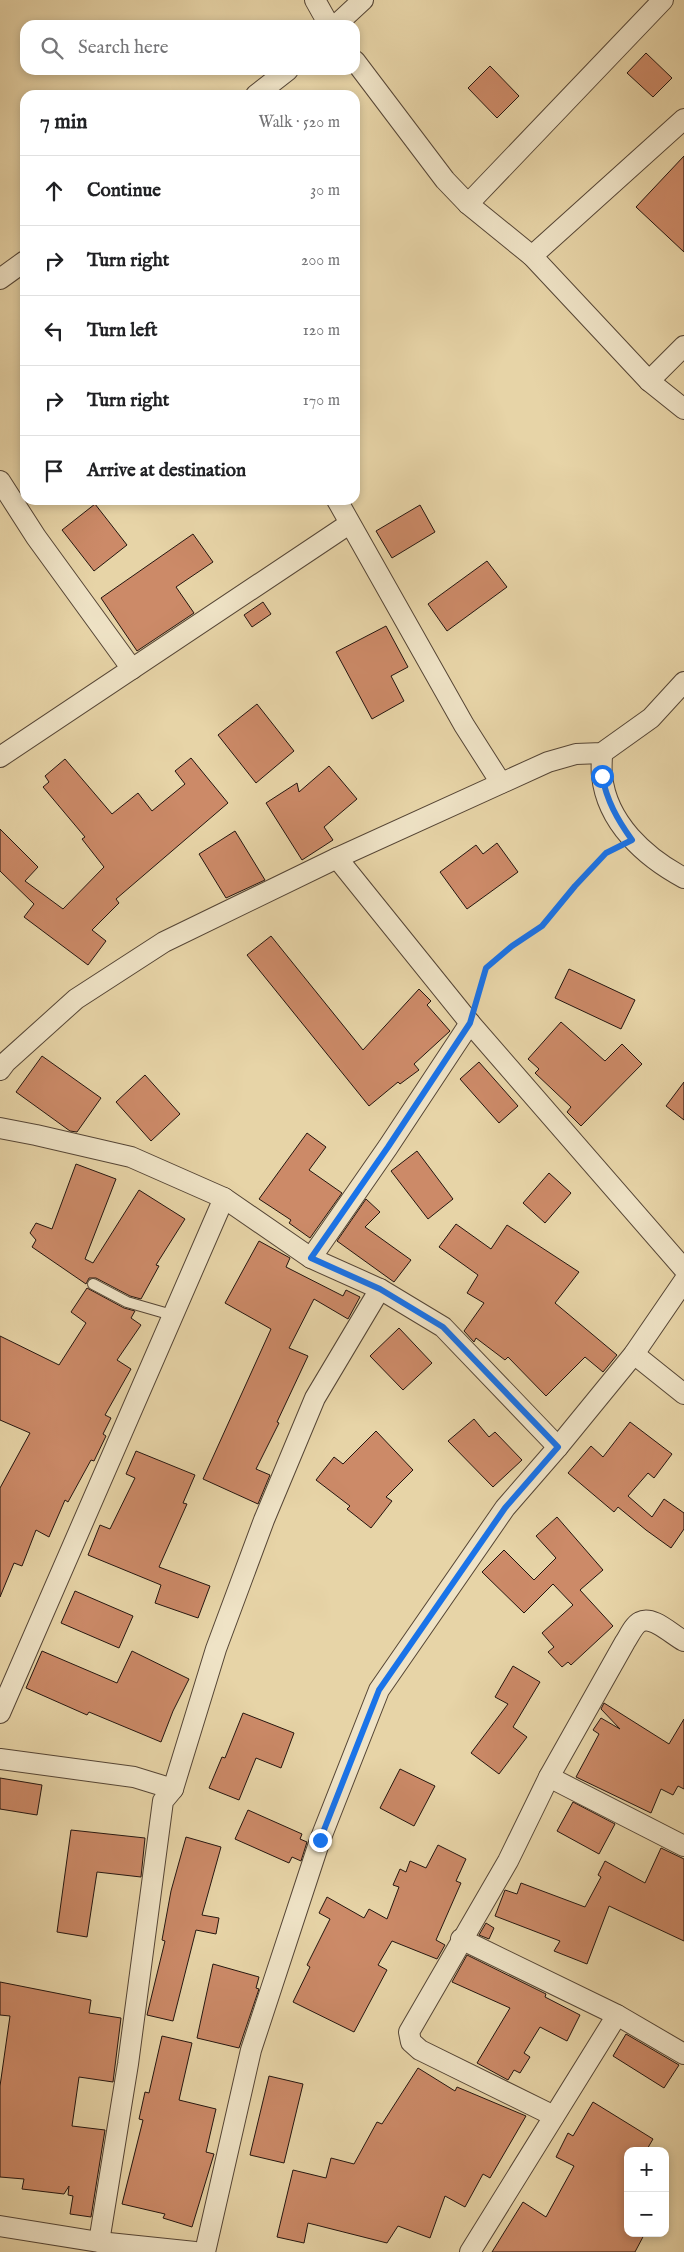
<!DOCTYPE html>
<html lang="en">
<head>
<meta charset="utf-8">
<style>
  :root { --surface:#fff; --page:#f2f2f2; --text:#202124; --muted:#757577; --line:#e0e0e0 }
  body { margin:0; font-family:"IM FELL English",serif; background:var(--page); color:var(--text) }
  .controls { position:absolute; right:15px; bottom:15px; display:grid; overflow:hidden; border-radius:10px; box-shadow:0 2px 8px #0003 }
  .controls button { width:45px; height:45px; display:grid; place-items:center; padding:0; border:0; border-bottom:1px solid var(--line); background:var(--surface); color:var(--text); font:25px sans-serif }
  .stop { position:absolute; width:15px; height:15px; margin:-11px; border:4px solid #1a73e8; border-radius:50%; background:#fff }
  .stop.end { background:#1a73e8; border-color:#fff; box-shadow:0 1px 5px #0008 }
  .list { margin:0; padding:0; list-style:none }
  h2 { display:flex; justify-content:space-between; align-items:center; height:65px; margin:0; padding:0 20px; font-size:21px }
  h2 small { font-size:16px; font-weight:400; color:var(--muted) }
  .list li { display:grid; grid-template-columns:32px 1fr auto; gap:15px; align-items:center; box-sizing:border-box; height:70px; padding:0 20px; border-top:1px solid var(--line) }
  .list b { display:block; font-size:19px; white-space:nowrap }
  .list em { font-size:16px; font-style:normal; color:var(--muted) }
  .icon { flex:none; width:28px; height:28px; fill:none; stroke:currentColor; stroke-width:2; stroke-linecap:round; stroke-linejoin:round }
  .map { position:relative; flex:none; width:684px; height:2252px; overflow:hidden }
  .search { position:absolute; background:var(--surface); box-shadow:0 2px 8px #0003; left:20px; top:20px; width:340px; height:55px; display:flex; align-items:center; gap:12px; box-sizing:border-box; padding:0 18px; border-radius:15px; color:var(--muted); font-size:19px }
  .panel { position:absolute; background:var(--surface); box-shadow:0 2px 8px #0003; left:20px; top:90px; width:340px; height:415px; border-radius:15px }
  .map>svg:first-child { display:block }
  .building { fill:#cc8a68; stroke:#24150f }
  .lines { fill:none; stroke-linecap:round; stroke-linejoin:round }
  .service-casing { stroke:#554535; stroke-width:12 }
  .minor-casing { stroke:#554535; stroke-width:22 }
  .path { stroke:#24150f; stroke-width:3; stroke-dasharray:1 2.5; stroke-linecap:butt }
  .service { stroke:#efe3c6; stroke-width:10 }
  .minor { stroke:#efe3c6; stroke-width:20 }
  .route { stroke:#1a73e8; stroke-width:6 }
</style>
</head>
<body>
<div class="map">
<svg width="684" height="2252" viewBox="0 0 684 2252">
  <rect width="100%" height="100%" fill="#e7d4a7"/>
  <filter id="stains"><feTurbulence type="fractalNoise" baseFrequency=".004" numOctaves="4"/><feColorMatrix values="0 0 0 0 .2 0 0 0 0 .09 0 0 0 0 .02 0 0 0 .5 -.17"/></filter>
  <radialGradient id="worn" r=".72"><stop offset=".6" stop-color="#630" stop-opacity="0"/><stop offset="1" stop-color="#630" stop-opacity=".3"/></radialGradient>
  <g class="building">
    <path d="M646,53L672,78L653,97L627,73Z"/>
    <path d="M490,66L519,96L497,118L468,88Z"/>
    <path d="M684,156V252L636,207Z"/>
    <path d="M95,504L127,545L94,571L62,530Z"/>
    <path d="M420,505L435,532L392,558L376,531Z"/>
    <path d="M193,534L213,562L176,587L194,613L137,651L101,598Z"/>
    <path d="M487,561L507,587L447,631L428,604Z"/>
    <path d="M263,602L271,614L252,627L244,615Z"/>
    <path d="M386,626L408,667L391,676L404,701L372,719L336,652Z"/>
    <path d="M257,704L294,751L256,783L218,735Z"/>
    <path d="M191,758L228,803L116,899L119,903L92,930L106,941L88,965L24,917L34,904L0,871V829L38,867L25,881L63,909L104,867L82,839L85,837L43,787L49,782L45,776L65,759L112,814L138,793L152,811L185,784L175,771Z"/>
    <path d="M329,766L357,799L324,827L333,840L302,860L266,803L297,783L299,792Z"/>
    <path d="M235,831L265,880L226,898L199,854Z"/>
    <path d="M497,843L518,872L467,909L440,872L476,845L483,854Z"/>
    <path d="M271,936L363,1050L419,989L431,1001L427,1005L450,1031L414,1064L419,1070L400,1084L398,1082L369,1106L247,955Z"/>
    <path d="M569,969L635,1000L621,1029L555,998Z"/>
    <path d="M561,1022L605,1061L622,1044L642,1064L581,1126L567,1112L571,1107L535,1073L539,1069L528,1059Z"/>
    <path d="M42,1056L101,1098L77,1132L70,1131L16,1092Z"/>
    <path d="M479,1062L518,1106L499,1123L460,1079Z"/>
    <path d="M145,1075L180,1114L151,1141L116,1102Z"/>
    <path d="M684,1082V1120L666,1106Z"/>
    <path d="M307,1133L326,1147L309,1170L342,1193L310,1238L289,1223L291,1220L259,1199Z"/>
    <path d="M417,1151L453,1199L428,1219L391,1171Z"/>
    <path d="M76,1164L116,1179L85,1259L93,1263L139,1190L185,1219L156,1265L159,1266L141,1299L130,1296L96,1278H89L86,1284L32,1247L36,1240L30,1233L36,1223L52,1229Z"/>
    <path d="M549,1173L571,1193L545,1223L523,1203Z"/>
    <path d="M366,1199L380,1212L365,1227L411,1260L394,1282L337,1241Z"/>
    <path d="M456,1224L491,1249L507,1225L579,1272L555,1303L617,1355L603,1372L585,1357L546,1396L508,1357L505,1360L476,1338L474,1342L464,1331L484,1303L467,1293L478,1275L439,1247Z"/>
    <path d="M259,1241L290,1258L286,1267L343,1296L346,1290L360,1297L348,1319L314,1299L289,1348L308,1356L277,1422L279,1423L256,1469L270,1475L258,1504L203,1479L271,1329L225,1303Z"/>
    <path d="M87,1288L124,1308L135,1311L131,1318L141,1325L117,1360L131,1369L105,1415L111,1418L103,1434L106,1436L94,1461L91,1460L68,1502L65,1500L49,1537L36,1530L22,1566L14,1563L0,1597V1488L30,1433L0,1420V1336L59,1365L86,1323L71,1312Z"/>
    <path d="M399,1328L432,1363L403,1390L370,1356Z"/>
    <path d="M474,1419L489,1437L495,1432L522,1460L493,1487L448,1441Z"/>
    <path d="M630,1422L672,1454L654,1478L648,1473L628,1496L652,1517L664,1499L684,1513V1529L671,1548L646,1530L618,1507L614,1512L568,1473L591,1446L603,1457Z"/>
    <path d="M376,1431L413,1470L386,1497L392,1501L371,1528L347,1509L350,1506L316,1480L334,1457L343,1464Z"/>
    <path d="M136,1451L195,1475L183,1503L187,1504L159,1567L210,1586L198,1618L155,1603L161,1585L88,1555L100,1525L110,1529L135,1478L126,1474Z"/>
    <path d="M557,1517L603,1570L580,1590L613,1626L571,1665L568,1662L562,1667L548,1652L554,1647L542,1633L573,1605L553,1584L524,1613L482,1572L504,1550L534,1580L556,1558L536,1536Z"/>
    <path d="M75,1591L133,1616L119,1648L61,1623Z"/>
    <path d="M42,1651L117,1683L132,1651L189,1679L173,1711L161,1742L89,1712L87,1715L26,1688Z"/>
    <path d="M513,1666L540,1682L513,1727L527,1737L499,1774L471,1753L508,1704L495,1697Z"/>
    <path d="M604,1703L669,1744L684,1719V1789L678,1786L673,1795L661,1789L651,1813L576,1777L599,1734L593,1730L601,1718L620,1729L601,1709Z"/>
    <path d="M243,1713L294,1733L281,1768L256,1758L239,1800L209,1788L222,1757L225,1758Z"/>
    <path d="M400,1769L435,1786L414,1826L380,1808Z"/>
    <path d="M0,1778L42,1785L37,1815L0,1809Z"/>
    <path d="M573,1802L615,1824L599,1854L557,1831Z"/>
    <path d="M248,1810L302,1834L300,1839L307,1842L301,1861L292,1857L289,1863L235,1839Z"/>
    <path d="M71,1830L145,1838L141,1877L97,1872L87,1937L57,1932Z"/>
    <path d="M186,1837L221,1847L202,1915L219,1918L216,1934L196,1930L173,2021L147,2015L165,1941L162,1940L171,1891Z"/>
    <path d="M438,1845L466,1859L456,1881L461,1883L436,1940L445,1945L437,1959L392,1941L378,1965L387,1970L354,2032L293,2002L310,1967L307,1965L330,1919L319,1913L327,1897L364,1918L369,1909L387,1919L399,1887L393,1885L400,1869L406,1872L410,1861L426,1868Z"/>
    <path d="M661,1848L684,1859V1941L609,1906L587,1964L554,1951L560,1941L495,1916L505,1890L517,1894L521,1883L585,1907L601,1877L598,1875L605,1861L645,1883Z"/>
    <path d="M486,1923L494,1928L489,1939L479,1935Z"/>
    <path d="M467,1955L546,1994L545,1997L580,2015L567,2041L540,2027L524,2053L530,2057L520,2073L514,2070L508,2080L477,2063L510,2008L452,1982Z"/>
    <path d="M213,1964L259,1977L256,1988L259,1989L239,2048L197,2038Z"/>
    <path d="M0,1982L91,2000L89,2013L121,2018L113,2082L79,2077L72,2126L105,2130L91,2217L70,2214L73,2196L68,2195L69,2186L64,2194L22,2189L24,2179L0,2177V2086L10,2016L0,2015Z"/>
    <path d="M626,2034L679,2065L664,2088L613,2056Z"/>
    <path d="M162,2036L192,2043L179,2100L216,2109L206,2152L214,2154L192,2227L163,2218L165,2214L122,2204L143,2120L139,2119L145,2092L149,2093Z"/>
    <path d="M418,2068L455,2091L457,2087L526,2116L490,2178L483,2174L465,2207L445,2196L430,2238L398,2226L387,2243L308,2223L304,2243L277,2237L293,2170L326,2178L331,2158L354,2164L377,2122L382,2124Z"/>
    <path d="M269,2076L303,2084L284,2163L250,2155Z"/>
    <path d="M593,2102L653,2139L646,2151H628V2233H645L635,2252H492L523,2202L546,2217L574,2166L556,2157L568,2133L573,2136Z"/>
  </g>
  <g class="lines">
    <g class="service-casing">
      <path id="service" d="M93,1284L127,1302L172,1315"/>
    </g>
    <g class="minor-casing">
      <g id="minor">
        <path d="M315,0L329,25"/>
        <path d="M336,25L363,0"/>
        <path d="M355,61L445,180L468,204L532,256L649,381L684,409"/>
        <path d="M256,95L288,70"/>
        <path d="M468,204L663,0"/>
        <path d="M532,256L684,119"/>
        <path d="M0,279L25,261"/>
        <path d="M649,381L684,346"/>
        <path d="M0,481L36,537L132,669"/>
        <path d="M337,500L464,725L501,783"/>
        <path d="M602,753C602,760 601,769 602,776C607,823 645,857 684,878"/>
        <path d="M0,757L349,524"/>
        <path d="M337,858L470,1023L684,1269"/>
        <path d="M0,1070L6,1062L76,999L164,942L337,858L548,762L576,754L602,753L651,718L684,682"/>
        <path d="M0,1128L36,1135L131,1157L224,1198L311,1258L380,1289L443,1327L558,1447"/>
        <path d="M311,1258L388,1147L470,1023"/>
        <path d="M634,1354L684,1394"/>
        <path d="M0,1713L224,1198"/>
        <path d="M0,1759L134,1777L173,1789"/>
        <path d="M549,1777L684,1846"/>
        <path d="M461,1939L617,2015L684,2054"/>
        <path d="M554,2116L420,2050L411,2042L409,2032L508,1861L549,1777L625,1642C629,1636 634,1625 640,1622C653,1615 672,1635 684,1641"/>
        <path d="M0,2226L99,2242L195,2252"/>
        <path d="M99,2242L128,2064L163,1801L173,1789L216,1649L264,1520L315,1398L380,1289"/>
        <path d="M205,2252L251,2050L320,1840L379,1690L505,1508L558,1447L634,1354L684,1281"/>
        <path d="M470,2252L617,2015"/>
      </g>
    </g>
    <path class="path" d="M476,1002L486,968L512,946L542,926L575,885L606,853L615,848"/>
    <use href="#service" class="service"/>
    <use href="#minor" class="minor"/>
  </g>
  <g class="lines">
    <path class="route" d="M320,1840L379,1690L505,1508L558,1447L443,1327L380,1289L311,1258L388,1147L470,1023L486,968L512,946L542,926L575,886L606,853L632,840C617,819 607,801 602,776"/>
  </g>
  <rect width="100%" height="100%" filter="url(#stains)"/>
  <rect width="100%" height="100%" fill="url(#worn)"/>
</svg>
<div class="controls">
<button>+</button>
<button>−</button>
</div>
<div class="stop" style="left:602px;top:776px"></div>
<div class="stop end" style="left:320px;top:1840px"></div>
<div class="search"><svg class="icon" aria-label="search" viewBox="0 0 24 24"><circle cx="10" cy="10" r="6"/><path d="M15 15l6 6"/></svg>Search here</div>
<section class="panel">
<h2>7 min<small>Walk · 520 m</small></h2>
<ul class="list">
<li><svg class="icon" aria-label="ahead" viewBox="0 0 24 24"><path d="M12 20V5M6 11l6-6 6 6"/></svg><div><b>Continue</b></div><em>30 m</em></li>
<li><svg class="icon" aria-label="right" viewBox="0 0 24 24"><path d="M7 20v-9h11M14 6l5 5-5 5"/></svg><div><b>Turn right</b></div><em>200 m</em></li>
<li><svg class="icon" aria-label="left" viewBox="0 0 24 24"><path d="M17 20v-9H6M10 6l-5 5 5 5"/></svg><div><b>Turn left</b></div><em>120 m</em></li>
<li><svg class="icon" aria-label="right" viewBox="0 0 24 24"><path d="M7 20v-9h11M14 6l5 5-5 5"/></svg><div><b>Turn right</b></div><em>170 m</em></li>
<li><svg class="icon" aria-label="arrive" viewBox="0 0 24 24"><path d="M6 21V4h12l-3 4 3 4H6"/></svg><div><b>Arrive at destination</b></div></li>
</ul>
</section>
</div>
</body>
</html>
